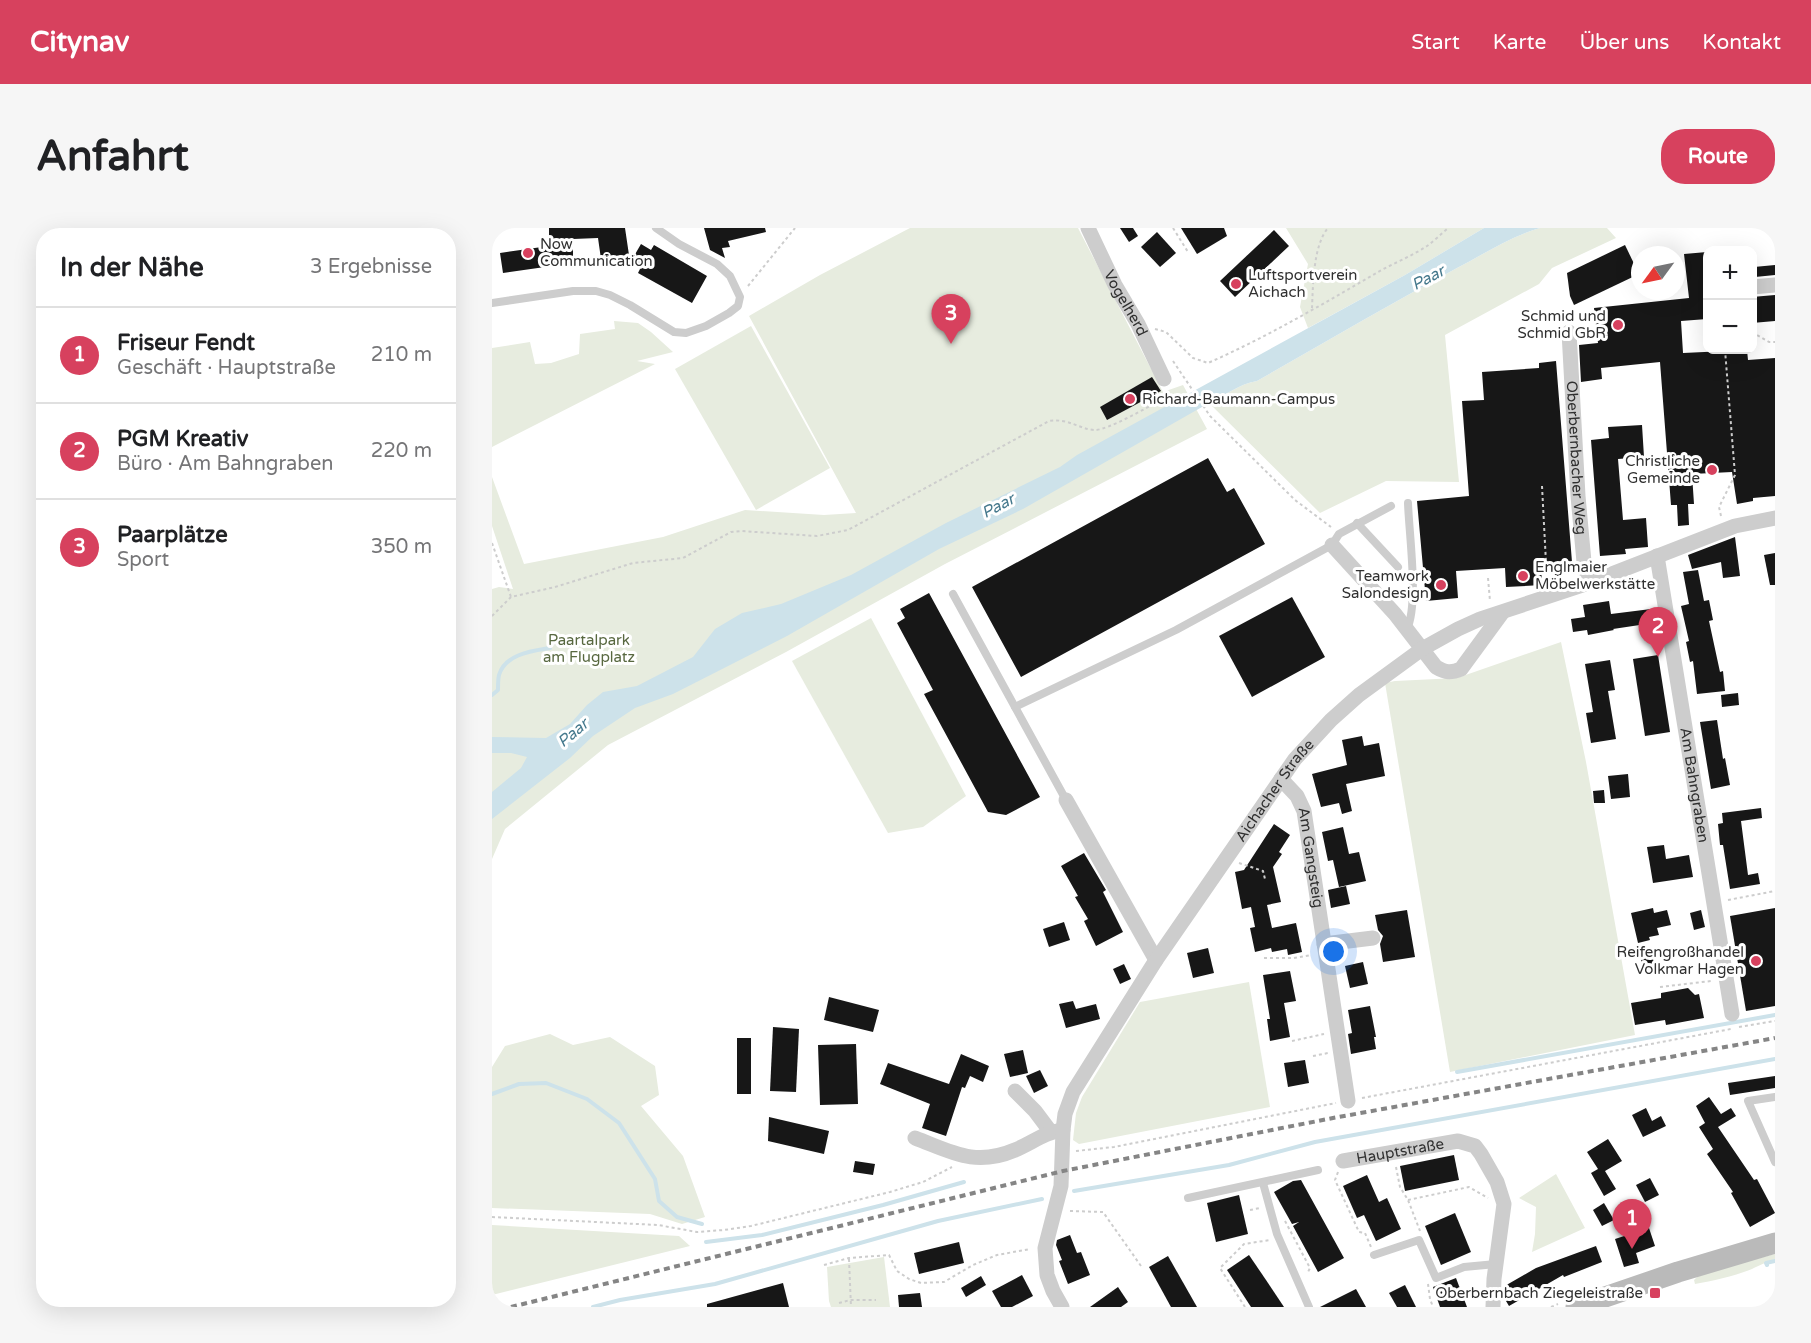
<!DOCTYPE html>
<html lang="de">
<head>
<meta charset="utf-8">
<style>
  :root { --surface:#fff; --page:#f6f6f6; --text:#202124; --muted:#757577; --line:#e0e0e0; --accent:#d7415e }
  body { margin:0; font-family:"Varela Round",sans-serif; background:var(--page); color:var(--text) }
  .controls { position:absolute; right:18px; top:18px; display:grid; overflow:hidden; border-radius:12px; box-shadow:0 6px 24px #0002 }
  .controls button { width:54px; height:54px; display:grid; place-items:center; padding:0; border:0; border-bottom:2px solid var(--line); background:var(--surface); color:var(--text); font:30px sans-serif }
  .compass { position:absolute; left:1139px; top:18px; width:54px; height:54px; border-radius:50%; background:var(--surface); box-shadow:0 6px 24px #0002; rotate:237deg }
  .you { position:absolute; left:842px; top:724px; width:21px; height:21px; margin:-15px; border:4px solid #fff; border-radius:50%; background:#1a73e8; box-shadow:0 0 0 9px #1a73e833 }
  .badge { display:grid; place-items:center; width:39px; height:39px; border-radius:50%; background:var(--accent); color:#fff; font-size:20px; font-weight:700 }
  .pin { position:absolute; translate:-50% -50px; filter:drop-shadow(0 2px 3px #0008) }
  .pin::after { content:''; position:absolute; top:32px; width:21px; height:18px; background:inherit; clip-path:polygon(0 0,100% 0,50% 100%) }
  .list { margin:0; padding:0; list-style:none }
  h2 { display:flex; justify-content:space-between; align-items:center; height:78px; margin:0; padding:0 24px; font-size:26px }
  h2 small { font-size:20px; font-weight:400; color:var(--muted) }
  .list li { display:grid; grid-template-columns:39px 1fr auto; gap:18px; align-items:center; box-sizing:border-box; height:96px; padding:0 24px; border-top:2px solid var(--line) }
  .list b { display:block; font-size:22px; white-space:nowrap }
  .list p { margin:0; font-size:20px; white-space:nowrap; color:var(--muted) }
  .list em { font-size:20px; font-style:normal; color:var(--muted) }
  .map { position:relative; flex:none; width:1283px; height:1079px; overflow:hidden; border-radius:24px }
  header { display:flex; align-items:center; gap:36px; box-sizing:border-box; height:84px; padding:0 30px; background:var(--accent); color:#fff }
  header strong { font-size:28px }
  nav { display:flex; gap:33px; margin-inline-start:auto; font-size:21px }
  .intro { display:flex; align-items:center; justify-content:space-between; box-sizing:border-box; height:144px; padding:0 36px }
  h1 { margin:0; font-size:42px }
  .button { padding:15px 27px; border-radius:24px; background:var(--accent); color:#fff; font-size:21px; font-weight:700 }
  main { display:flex; gap:36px; padding:0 36px }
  aside { flex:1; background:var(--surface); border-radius:24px; box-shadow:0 6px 24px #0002 }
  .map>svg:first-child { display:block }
  .green { fill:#e7ecdf }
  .water { fill:#cde2ea }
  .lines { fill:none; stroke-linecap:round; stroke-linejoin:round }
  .stream { stroke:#cde2ea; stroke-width:4 }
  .building { fill:#171717 }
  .path { stroke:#cdcdcd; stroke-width:2; stroke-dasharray:3 3; stroke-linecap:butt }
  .lane { stroke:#cdcdcd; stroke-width:8 }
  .street { stroke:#cdcdcd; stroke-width:15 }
  .secondary { stroke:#bababa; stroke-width:21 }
  .rail { stroke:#858585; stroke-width:4; stroke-dasharray:6 4.5; stroke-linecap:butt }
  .poi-dot { fill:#d7415e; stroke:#fff; stroke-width:2 }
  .labels { text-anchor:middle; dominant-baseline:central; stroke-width:6; stroke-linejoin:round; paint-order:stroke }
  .poi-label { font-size:15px; fill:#303030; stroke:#fff; text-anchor:end }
  .street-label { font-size:15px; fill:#303030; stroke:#fff }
  .park-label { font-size:15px; fill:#586840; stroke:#fff }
  .water-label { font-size:16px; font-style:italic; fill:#44788c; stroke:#fff }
</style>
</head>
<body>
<header>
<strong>Citynav</strong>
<nav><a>Start</a><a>Karte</a><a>Über uns</a><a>Kontakt</a></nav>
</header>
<div class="intro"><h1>Anfahrt</h1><a class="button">Route</a></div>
<main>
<aside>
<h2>In der Nähe<small>3 Ergebnisse</small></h2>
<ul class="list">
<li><span class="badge">1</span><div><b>Friseur Fendt</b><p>Geschäft · Hauptstraße</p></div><em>210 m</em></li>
<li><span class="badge">2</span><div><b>PGM Kreativ</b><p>Büro · Am Bahngraben</p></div><em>220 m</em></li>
<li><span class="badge">3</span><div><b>Paarplätze</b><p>Sport</p></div><em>350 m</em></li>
</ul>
</aside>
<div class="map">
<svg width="1283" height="1079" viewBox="0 0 1283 1079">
  <rect width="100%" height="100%" fill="#fff"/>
  <g class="green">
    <path d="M418,0H586L671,164L691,157L715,201L453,336L294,424L116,517L13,601L0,631V361L7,359L21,361L0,298V249L32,336L171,309L253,282L332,287L364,285L257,88L328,47Z"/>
    <path d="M794,0H992L913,47L816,100L808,79L816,36Z"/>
    <path d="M1048,0H1115L1124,10L1060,40L1047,56L953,107L967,254L894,253L828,285L717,175C734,167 747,156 765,153C832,115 898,76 965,40C992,26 1019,8 1048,0Z"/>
    <path d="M122,93L146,95L159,104L181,124L145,133L163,136L0,219V120L38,114L43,136L59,135L87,126L88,106L123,101Z"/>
    <path d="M259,98L338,240L264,282L183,141Z"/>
    <path d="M379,390L474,568L431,599L396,605L300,433Z"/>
    <path d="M1069,414L1094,534L1143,807L958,844L893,455L903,453L965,450Z"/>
    <path d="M757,754L778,879L587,916L581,912L584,885L590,869L648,774Z"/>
    <path d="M58,806L81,817L118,809L163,838L167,867L149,878L191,928L213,989L190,996L158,986L0,980V839L13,818Z"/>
    <path d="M1064,946L1093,1000L1040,1024L1043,1006L1044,979L1027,970Z"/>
    <path d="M0,997L187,1008L198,1018L0,1067Z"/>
    <path d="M1283,1026V1032C1274,1034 1268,1037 1260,1041C1243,1048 1221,1053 1203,1056L1202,1052L1208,1046Z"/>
    <path d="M392,1029L398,1079H339L337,1073L335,1039Z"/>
  </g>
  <path class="water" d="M992,0H1048C1019,8 992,26 965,40C898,76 832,115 765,153C747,156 734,167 717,175L531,281L447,321L295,408L181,466L143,480L101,508L78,530L0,591V564L29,540L35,529L19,525H0V509L54,510L78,496L95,477L111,464L145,458L201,429L223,401L250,385L289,376L359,347L454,295L568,239L585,227L913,47Z"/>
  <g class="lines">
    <g class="stream">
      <path d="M0,467L6,462C6,457 6,451 7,447C13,426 40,423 58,420"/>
      <path d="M965,844L1283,787"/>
      <path d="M0,866L27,856L54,855L95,871L127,895L163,951L167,973L185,989L210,996"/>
      <path d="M582,963L737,937L823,914L1283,831"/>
      <path d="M214,1014L270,1007L391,977L472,954"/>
      <path d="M1275,1037L1274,1035L1283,1033"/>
      <path d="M101,1079L128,1072L223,1056L446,993L550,971"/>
    </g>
  </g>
  <g class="building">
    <path d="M57,0H133L137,27L109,31L106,10L81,11V35L11,45L8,25L57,18Z"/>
    <path d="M212,0H273L274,4L236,13L238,19L230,20L233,30L218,22Z"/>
    <path d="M628,0H641L646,8L637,14Z"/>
    <path d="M689,0H732L735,8L705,26Z"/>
    <path d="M782,2L797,18L743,69L728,53Z"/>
    <path d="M665,4L684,25L668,39L649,19Z"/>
    <path d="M149,16L159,22L162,17L215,48L200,75L146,45L148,41L138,35Z"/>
    <path d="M1133,17L1147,46L1082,77L1078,68L1075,45Z"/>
    <path d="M1215,24V91L1189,93L1191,125L1255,122L1256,132L1283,130V268L1261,270V273L1245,276L1240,244L1200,246L1202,276H1196L1197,297L1186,298L1185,277H1179L1168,134L1109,140L1110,151L1089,154L1087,117L1106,115L1102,80L1197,70L1192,26Z"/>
    <path d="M1283,37V47L1263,49L1262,39Z"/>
    <path d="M1283,67V93L1260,95V69Z"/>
    <path d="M1064,133L1080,334L1049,337L1050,357L1014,359L1013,340L964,343L966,370L934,373L925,273L977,268L970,173L992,172L990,144L1047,140V135Z"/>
    <path d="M660,149L669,163L615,192L608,179Z"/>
    <path d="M1150,197L1152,229L1126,231L1131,292L1154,290L1156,319L1133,321L1134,326L1108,328L1099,212L1117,210L1116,199Z"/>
    <path d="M716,230L735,264L742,260L773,316L529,449L480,359Z"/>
    <path d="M1243,309L1248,348L1231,350L1229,334L1200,341L1196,327Z"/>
    <path d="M1283,325V357H1278L1272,327Z"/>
    <path d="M1206,342L1212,373L1217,372L1221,392L1217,393L1228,444L1231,443L1233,463L1205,466L1201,433L1198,434L1194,414L1197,413L1189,378L1197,376L1191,344Z"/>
    <path d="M437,365L548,569L514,587L496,584L432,466L441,462L405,395L413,390L408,381Z"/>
    <path d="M800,369L833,429L760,469L727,408Z"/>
    <path d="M1117,373L1119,386L1159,381L1161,395L1121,401L1122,402L1096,407L1095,402L1081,404L1079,391L1093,389L1091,377Z"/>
    <path d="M1166,427L1178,504L1153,508L1141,431Z"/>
    <path d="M1118,432L1123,462L1116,463L1124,511L1099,515L1094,485L1101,484L1093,436Z"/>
    <path d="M1246,465L1247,477L1230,479L1229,467Z"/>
    <path d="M1225,492L1231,531L1233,530L1238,557L1219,561L1208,494Z"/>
    <path d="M870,508L872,518L887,515L893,548L854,556L860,583L850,586L847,575L829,579L820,546L855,537L850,512Z"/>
    <path d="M1136,546L1138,569L1119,571L1116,548Z"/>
    <path d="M1112,562L1113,575H1102L1101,563Z"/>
    <path d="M1269,580L1270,590L1249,593L1256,647L1266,645L1268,656L1238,661L1231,617H1228L1226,596L1231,595L1230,585Z"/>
    <path d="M782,596L798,607L787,624L790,626L781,639L789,674L775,677L780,700L804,695L810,724L796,727L795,721L780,724L779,720L763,724L758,700L763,699L759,679L750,681L743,644L752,642Z"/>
    <path d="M851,599L857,626L867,624L874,653L847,659L841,632L836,633L830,604Z"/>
    <path d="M1172,617L1174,631L1197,627L1201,649L1161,655L1155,619Z"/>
    <path d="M592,625L614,662L611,664L631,704L604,718L592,693L596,691L583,669L586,668L569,638Z"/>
    <path d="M854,658L858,676L839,680L836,662Z"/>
    <path d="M1161,680L1162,685L1175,682L1179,697L1165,700L1167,707L1157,709L1158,712L1146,715L1139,685Z"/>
    <path d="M1283,680V778L1254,783L1238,688Z"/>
    <path d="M915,682L923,729L891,734L888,716L891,708L886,702L883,687Z"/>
    <path d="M1209,682L1213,699L1202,702L1198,685Z"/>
    <path d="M572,694L578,712L557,719L551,701Z"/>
    <path d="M716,720L722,745L701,750L695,725Z"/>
    <path d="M1160,726L1163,739L1151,741L1148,727Z"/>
    <path d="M871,734L876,756L858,760L853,738Z"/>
    <path d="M632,736L639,751L628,756L621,741Z"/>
    <path d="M798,743L804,773L792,775L798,809L778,813L775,791H778L771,747Z"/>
    <path d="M1196,760L1203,767L1207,766L1212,790L1174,797L1173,792L1143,797L1139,775L1169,770V765Z"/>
    <path d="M337,769L387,782L381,804L332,792Z"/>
    <path d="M581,773L584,781L604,776L608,791L574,800L567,776Z"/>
    <path d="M878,778L884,809H882L884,821L859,826L856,806L860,805L856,782Z"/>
    <path d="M281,799L307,801L304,864L278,863Z"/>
    <rect x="245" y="810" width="14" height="56"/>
    <path d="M364,816L366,876L328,877L326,817Z"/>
    <path d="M531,822L536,845L518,849L512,826Z"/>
    <path d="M469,826L497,838L491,854L478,848L473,860L470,859L454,908L430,900L438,876L388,856L396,835L457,856Z"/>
    <path d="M813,832L817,855L796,859L792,835Z"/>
    <path d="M548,842L556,858L542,865L534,848Z"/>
    <path d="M1283,848V860L1238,867L1236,855Z"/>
    <path d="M1217,869L1229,886L1239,880L1244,888L1226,899L1262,952L1265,951L1283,985L1258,999L1239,965L1241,964L1215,926L1221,921L1207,899L1213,895L1204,878Z"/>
    <path d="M1154,880L1160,893L1169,888L1174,898L1151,909L1140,887Z"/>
    <path d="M277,889L337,903L332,926L276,913Z"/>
    <path d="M1116,911L1130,933L1113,943L1124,961L1112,968L1099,945L1106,941L1095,924Z"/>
    <path d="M962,927L967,952L913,963L908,938Z"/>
    <path d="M363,933L383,936L381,947L361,944Z"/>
    <path d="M875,947L887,974L895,970L909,1001L884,1013L872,987L865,990L851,958Z"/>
    <path d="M1158,950L1167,967L1153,974L1144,957Z"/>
    <path d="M809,952L852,1030L826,1044L801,998L807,994L800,996L782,964L801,953Z"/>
    <path d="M747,967L756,1006L724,1014L715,975Z"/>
    <path d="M1112,975L1122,992L1110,998L1101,982Z"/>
    <path d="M963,985L979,1024L949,1037L933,998Z"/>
    <path d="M1157,1000L1163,1018L1144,1025L1147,1035L1132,1039L1123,1011Z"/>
    <path d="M578,1007L585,1025L589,1024L598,1047L576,1056L567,1033L570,1032L564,1017L565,1012Z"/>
    <path d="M467,1014L472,1035L427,1046L422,1025Z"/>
    <path d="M1104,1018L1110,1034L1072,1049L1071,1047L1017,1078L1011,1068V1059L1044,1040Z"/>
    <path d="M757,1027L774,1052L792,1079H759L735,1042Z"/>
    <path d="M676,1028L705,1079H679L657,1039Z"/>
    <path d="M530,1047L541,1068L520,1079H509L500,1063Z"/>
    <path d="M489,1048L494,1057L474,1069L469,1060Z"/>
    <path d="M964,1050L975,1079H948L941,1059Z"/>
    <path d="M291,1055L297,1079H215V1076Z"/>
    <path d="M913,1057L924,1079H905L897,1065Z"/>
    <path d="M626,1059L636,1074L629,1079H598Z"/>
    <path d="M864,1061L874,1079H828Z"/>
    <path d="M428,1065L430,1079H407L406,1067Z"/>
  </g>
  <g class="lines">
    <g class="path">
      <path d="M681,0L696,24"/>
      <path d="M256,58L303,0"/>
      <path d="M820,80C821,59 821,17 836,0"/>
      <path d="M663,101L674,104L701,130L716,135C775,109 831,76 886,44C902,35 920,28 935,18C942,13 949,6 956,0"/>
      <path d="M1260,104L1277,114H1283"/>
      <path d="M681,133L718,188L803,272L839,299"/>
      <path d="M1050,258L1055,354"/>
      <path d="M1229,288L1227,279L1243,247L1233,122"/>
      <path d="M0,315L19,369"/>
      <path d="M996,350L998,373"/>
      <path d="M0,388L19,369L63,359L141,335L191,330L239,304L249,303L325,308L356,302L557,193C577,190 586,201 603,202C616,202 656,179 669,172L672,166"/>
      <path d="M747,635L771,643L773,651"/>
      <path d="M1236,672L1283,663"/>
      <path d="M772,730H802L819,727"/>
      <path d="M1168,759L1219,753"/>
      <path d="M1247,799L1283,793"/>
      <path d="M800,813L832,806"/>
      <path d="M821,828L836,825"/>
      <path d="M870,870L1239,801"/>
      <path d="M584,923L622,919L844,875"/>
      <path d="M904,939L908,959L916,972L928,1003"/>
      <path d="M846,944L843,952L867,1004L873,1005L879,1019"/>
      <path d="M916,972L977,959L996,970"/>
      <path d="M758,982L768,980"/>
      <path d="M578,983L611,984L649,1038"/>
      <path d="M0,989L166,997L205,1004L232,1002L259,998L398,964L431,954L460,939"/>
      <path d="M793,993L818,1040L815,1046"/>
      <path d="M357,1031L359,1079"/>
      <path d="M332,1037L357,1030L397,1027L405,1043L417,1051L429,1055L452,1054L481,1037L505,1027L538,1021"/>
      <path d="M936,1056L938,1071L941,1079"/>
      <path d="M347,1075L358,1072H384"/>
      <path d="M753,1079L728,1040L752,1016L778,1012"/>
      <path d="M1059,1079L1066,1076"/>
    </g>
    <g class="lane">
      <path d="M0,75L81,63H104L118,67L138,77L182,104L194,105L214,98L237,85L246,78L248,69L238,48L225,36L187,16L164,0"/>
      <path d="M865,295L906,339"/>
      <path d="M461,366L574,572"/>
      <path d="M915,401C927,375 917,306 916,275"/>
      <path d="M523,479L684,402L840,317L847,306L899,278"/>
      <path d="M1283,869L1256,873L1283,934"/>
      <path d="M771,955L785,1006L817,1079"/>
      <path d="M696,970L826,942"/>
      <path d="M882,1027L927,1012L944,1050L972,1039L1004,1036"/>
    </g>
    <g class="street">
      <path id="s1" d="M596,0L623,57L646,96L672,151"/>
      <path d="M1260,59L1283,57"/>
      <path id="s2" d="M1077,104L1086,268L1094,356"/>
      <path d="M840,317L903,386L944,439C954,445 959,445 969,441L1010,385"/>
      <path id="s3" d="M1165,328L1240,786"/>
      <path id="s4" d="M789,551L805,568L812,583L856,873"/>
      <path d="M574,572L664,732"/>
      <path d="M832,716L881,710"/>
      <path d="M523,863L543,883L558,903"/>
      <path d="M423,910C460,924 483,939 523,922C540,915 553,904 571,902"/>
      <path id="s5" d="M851,933L966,913L983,918L989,926L1005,954L1012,976L1002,1051L1001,1079"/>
      <path id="s6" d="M570,1079L561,1063L555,1047L553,1020L569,958L571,902L573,886L581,864L664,732L803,531L839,492L867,467L930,421L966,401L988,391L1094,356L1243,298L1283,290"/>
    </g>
    <path class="secondary" d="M1084,1079L1186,1044L1283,1015"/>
    <path class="rail" d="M19,1079L571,943L841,890L1283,810"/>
  </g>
  <g class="poi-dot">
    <circle cx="36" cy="25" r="6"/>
    <circle cx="744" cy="56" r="6"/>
    <circle cx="1126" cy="97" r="6"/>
    <circle cx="638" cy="171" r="6"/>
    <circle cx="1220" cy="242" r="6"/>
    <circle cx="1031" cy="348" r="6"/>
    <circle cx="949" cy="357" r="6"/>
    <circle cx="1264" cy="733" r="6"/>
    <rect x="1157" y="1059" width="12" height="12" rx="3"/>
  </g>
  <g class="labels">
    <g class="poi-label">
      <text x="48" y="16" text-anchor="start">Now<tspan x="48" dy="17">Communication</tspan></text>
      <text x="756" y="47" text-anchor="start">Luftsportverein<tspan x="756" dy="17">Aichach</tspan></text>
      <text x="1114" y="88">Schmid und<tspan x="1114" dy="17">Schmid GbR</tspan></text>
      <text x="650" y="171" text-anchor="start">Richard-Baumann-Campus</text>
      <text x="1208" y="233">Christliche<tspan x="1208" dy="17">Gemeinde</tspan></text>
      <text x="1043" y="339" text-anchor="start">Englmaier<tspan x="1043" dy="17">Möbelwerkstätte</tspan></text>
      <text x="937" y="348">Teamwork<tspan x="937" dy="17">Salondesign</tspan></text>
      <text x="1252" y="724">Reifengroßhandel<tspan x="1252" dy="17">Volkmar Hagen</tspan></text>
      <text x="1151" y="1065">Oberbernbach Ziegeleistraße</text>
    </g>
    <g class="street-label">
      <text stroke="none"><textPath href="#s1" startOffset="84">Vogelherd</textPath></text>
      <text stroke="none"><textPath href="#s2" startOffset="126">Oberbernbacher Weg</textPath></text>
      <text stroke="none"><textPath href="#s3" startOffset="232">Am Bahngraben</textPath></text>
      <text stroke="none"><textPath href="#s6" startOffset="585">Aichacher Straße</textPath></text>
      <text stroke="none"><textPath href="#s4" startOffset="87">Am Gangsteig</textPath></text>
      <text stroke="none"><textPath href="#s5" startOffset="58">Hauptstraße</textPath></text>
    </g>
    <g class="park-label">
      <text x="97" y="412">Paartalpark<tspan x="97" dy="17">am Flugplatz</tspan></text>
    </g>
    <g class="water-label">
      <text transform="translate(936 50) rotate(-28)">Paar</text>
      <text transform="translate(506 278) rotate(-28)">Paar</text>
      <text transform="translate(81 505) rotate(-40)">Paar</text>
    </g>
  </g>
</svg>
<div class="controls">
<button>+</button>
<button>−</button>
</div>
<svg class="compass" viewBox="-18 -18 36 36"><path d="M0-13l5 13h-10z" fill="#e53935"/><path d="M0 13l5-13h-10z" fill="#757577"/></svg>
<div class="you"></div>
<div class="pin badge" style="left:1140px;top:1021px">1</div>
<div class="pin badge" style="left:1166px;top:429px">2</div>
<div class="pin badge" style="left:459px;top:116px">3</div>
</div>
</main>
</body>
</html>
